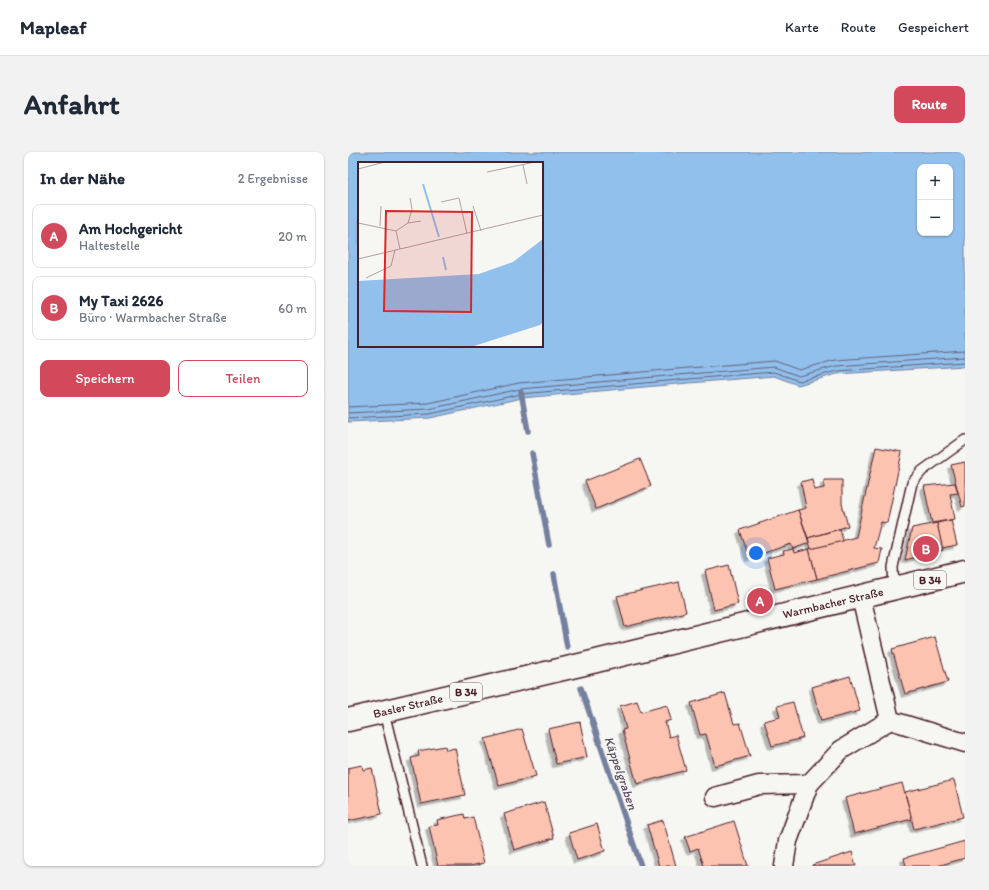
<!DOCTYPE html>
<html lang="de">
<head>
<meta charset="utf-8">
<style>
  :root { --surface:#fff; --page:#f2f2f3; --text:#1f2937; --muted:#747a83; --line:#e0e1e3; --accent:#d1495b }
  body { margin:0; font-family:Itim,sans-serif; background:var(--page); color:var(--text) }
  .controls { position:absolute; right:12px; top:12px; display:grid; overflow:hidden; border-radius:8px; box-shadow:0 1px 3px #0004 }
  .controls button { width:36px; height:36px; display:grid; place-items:center; padding:0; border:0; border-bottom:1px solid var(--line); background:var(--surface); color:var(--text); font:20px sans-serif }
  .you { position:absolute; left:408px; top:401px; width:14px; height:14px; margin:-10px; border:3px solid #fff; border-radius:50%; background:#1a73e8; box-shadow:0 0 0 6px #1a73e833 }
  .badge { display:grid; place-items:center; width:26px; height:26px; border-radius:50%; background:var(--accent); color:#fff; font-size:13px; font-weight:700 }
  .pin { position:absolute; translate:-50% -50%; border:2px solid #fff; box-shadow:0 1px 4px #0006 }
  .list { margin:0; padding:0; list-style:none }
  h2 { display:flex; justify-content:space-between; align-items:center; height:52px; margin:0; padding:0 16px; font-size:17px }
  h2 small { font-size:13px; font-weight:400; color:var(--muted) }
  .list li { display:grid; grid-template-columns:26px 1fr auto; gap:12px; align-items:center; box-sizing:border-box; height:64px; margin:0 8px 8px; padding:0 8px; border:1px solid var(--line); border-radius:8px }
  .list b { display:block; font-size:15px; white-space:nowrap }
  .list p { margin:0; font-size:13px; white-space:nowrap; color:var(--muted) }
  .list em { font-size:13px; font-style:normal; color:var(--muted) }
  .actions { display:flex; gap:8px; padding:12px 16px }
  .actions a { flex:1; padding:9px 0; border:1px solid var(--accent); border-radius:8px; text-align:center; font-size:14px; color:var(--accent) }
  .actions .main { background:var(--accent); color:#fff }
  .map { position:relative; flex:none; width:617px; height:714px; overflow:hidden; border-radius:8px }
  header { display:flex; align-items:center; gap:24px; box-sizing:border-box; height:56px; padding:0 20px; background:var(--surface); border-bottom:1px solid var(--line) }
  header strong { font-size:19px }
  nav { display:flex; gap:22px; margin-inline-start:auto; font-size:14px }
  .intro { display:flex; align-items:center; justify-content:space-between; box-sizing:border-box; height:96px; padding:0 24px }
  h1 { margin:0; font-size:28px }
  .button { padding:10px 18px; border-radius:8px; background:var(--accent); color:#fff; font-size:14px; font-weight:700 }
  main { display:flex; gap:24px; padding:0 24px }
  aside { flex:1; background:var(--surface); border-radius:8px; box-shadow:0 1px 3px #0004 }
  .map>svg:first-child { display:block }
  .water { fill:#91c0ec; stroke:#75809f; fill-rule:evenodd }
  .lines { fill:none; stroke-linecap:round; stroke-linejoin:round }
  .shore { stroke:#665f78; stroke-width:1 }
  .stream { stroke:#75809f; stroke-width:5.5 }
  .building { fill:#fcc3b1; stroke:#4a1f2b; filter:url(#shadow) }
  .service-casing { stroke:#4a1f2b; stroke-width:12 }
  .minor-casing { stroke:#4a1f2b; stroke-width:21 }
  .primary-casing { stroke:#4a1f2b; stroke-width:25 }
  .service { stroke:#f6f6f2; stroke-width:9 }
  .minor { stroke:#f6f6f2; stroke-width:18 }
  .primary { stroke:#f6f6f2; stroke-width:22 }
  .labels { text-anchor:middle; dominant-baseline:central; stroke-width:3.5; stroke-linejoin:round; paint-order:stroke }
  .shield { fill:#f6f6f2; stroke:#7e6067; stroke-width:1 }
  .shield-label { font-size:11px; font-weight:bold; fill:#4a1f2b }
  .street-label { font-size:12px; fill:#4a1f2b; stroke:#f6f6f2 }
  .water-label { font-size:13px; font-style:italic; fill:#5f4f65; stroke:#f6f6f2 }
  .inset-river { fill:none; stroke:#91c0ec; stroke-width:2 }
  .inset-road { fill:none; stroke:#b1a0a2; stroke-width:1 }
  .view { fill:#d62828; fill-opacity:0.15; stroke:#d62828; stroke-width:2 }
  .inset-edge { fill:none; stroke:#4a1f2b; stroke-width:2 }
</style>
</head>
<body>
<header>
<strong>Mapleaf</strong>
<nav><a>Karte</a><a>Route</a><a>Gespeichert</a></nav>
</header>
<div class="intro"><h1>Anfahrt</h1><a class="button">Route</a></div>
<main>
<aside>
<h2>In der Nähe<small>2 Ergebnisse</small></h2>
<ul class="list">
<li><span class="badge">A</span><div><b>Am Hochgericht</b><p>Haltestelle</p></div><em>20 m</em></li>
<li><span class="badge">B</span><div><b>My Taxi 2626</b><p>Büro · Warmbacher Straße</p></div><em>60 m</em></li>
</ul>
<div class="actions"><a class="main">Speichern</a><a>Teilen</a></div>
</aside>
<div class="map">
<svg width="617" height="714" viewBox="0 0 617 714">
  <defs>
    <filter id="shadow"><feDropShadow dx="-3.5" dy="3.5" stdDeviation="0" flood-color="#0004"/></filter>
  </defs>
  <rect width="100%" height="100%" fill="#f6f6f2"/>
  <filter id="ink" filterUnits="userSpaceOnUse"><feTurbulence type="fractalNoise" baseFrequency=".025" numOctaves="2"/><feDisplacementMap in="SourceGraphic" scale="8" xChannelSelector="R" yChannelSelector="G"/><feConvolveMatrix kernelMatrix="1 2 1 2 8 2 1 2 1" color-interpolation-filters="sRGB"/></filter>
  <g filter="url(#ink)">
    <path class="water" d="M0,0H617V214L489,222L450,233L426,224L341,231L174,246L82,266L0,270ZM11,11H194V194H11ZM572,15H602V81H572Z"/>
    <g class="lines">
      <g class="shore">
        <path d="M0,255L80,251L171,231L340,216L427,209L451,218L487,208L617,199"/>
        <path d="M0,261L81,257L172,237L341,222L426,215L451,224L488,214L617,205"/>
        <path d="M0,266L82,262L173,242L341,227L426,220L451,229L489,219L617,210"/>
      </g>
      <g class="stream">
        <path d="M173,240L180,279"/>
        <path d="M184,301L201,393"/>
        <path d="M206,422L219,495"/>
        <path d="M233,536L293,714"/>
      </g>
    </g>
    <g class="building">
      <path d="M528,295L554,300L539,371L533,370L526,396L534,397L531,411L469,427L461,397L508,385Z"/>
      <path d="M292,307L303,334L248,357L237,329Z"/>
      <path d="M617,310V354L614,355L603,313Z"/>
      <path d="M464,327L466,338L476,336V328H494V352L500,374L460,386L450,358L458,356L453,330Z"/>
      <path d="M607,331L610,341L602,342L607,367L584,371L576,334Z"/>
      <path d="M450,358L461,391L445,397L443,392L401,406L392,378Z"/>
      <path d="M603,368L609,393L594,396L589,371Z"/>
      <path d="M589,371L595,398L557,408L564,376Z"/>
      <path d="M492,377L495,389L463,397L460,386Z"/>
      <path d="M445,397L446,401L461,397L469,427L427,437L419,406L436,402L435,399Z"/>
      <path d="M381,413L390,452L366,458L357,419Z"/>
      <path d="M331,430L338,460L277,475L269,444Z"/>
      <path d="M587,485L600,530L557,542L544,497Z"/>
      <path d="M502,524L512,559L473,569L464,535Z"/>
      <path d="M377,541L386,572L392,571L402,604L367,614L358,582L352,583L343,551Z"/>
      <path d="M289,549L293,560L319,553L323,568L317,570L321,585L328,583L338,618L289,632L274,578L278,577L272,554Z"/>
      <path d="M445,550L455,586L424,594L416,569L432,565L429,554Z"/>
      <path d="M232,570L239,605L208,612L200,577Z"/>
      <path d="M174,577L188,624L151,634L137,587Z"/>
      <path d="M97,594L98,598L107,596L117,643L73,652L63,606L71,604L70,599Z"/>
      <path d="M14,613L15,618L24,616L34,662L0,669V616Z"/>
      <path d="M606,628L615,665L566,677L557,640Z"/>
      <path d="M554,631L564,667L506,682L497,646Z"/>
      <path d="M196,650L206,686L166,698L156,662Z"/>
      <path d="M116,662L117,667L125,665L136,711L122,714H90L81,674L90,673L89,668Z"/>
      <path d="M315,668L328,714H311L299,673Z"/>
      <path d="M386,669L400,714H356L350,696L342,699L337,685Z"/>
      <path d="M249,672L257,699L229,708L221,681Z"/>
      <path d="M617,689V706L589,714H558L556,706Z"/>
      <path d="M504,700L508,714H464V713Z"/>
    </g>
    <g class="lines">
      <g class="service-casing">
        <g id="service">
          <path d="M546,437L545,415L564,331L574,319L617,288"/>
          <path d="M36,560L74,714"/>
        </g>
      </g>
      <g class="minor-casing">
        <g id="minor">
          <path d="M513,445L542,568L617,591"/>
          <path d="M367,645L411,633L461,632"/>
          <path d="M436,714L440,689L461,632L493,598L542,568"/>
        </g>
      </g>
      <g class="primary-casing">
        <path id="primary" d="M0,568L236,512L617,419"/>
      </g>
      <use href="#service" class="service"/>
      <use href="#minor" class="minor"/>
      <use href="#primary" class="primary"/>
    </g>
  </g>
  <g class="labels">
    <g class="shield">
      <rect x="566" y="419" width="32" height="18" rx="3"/>
      <rect x="102" y="531" width="32" height="18" rx="3"/>
    </g>
    <g class="shield-label">
      <text x="582" y="428">B 34</text>
      <text x="118" y="540">B 34</text>
    </g>
    <g class="street-label">
      <text transform="translate(485 451) rotate(-13)">Warmbacher Straße</text>
      <text transform="translate(60 554) rotate(-13)">Basler Straße</text>
    </g>
    <g class="water-label">
      <text transform="translate(273 621) rotate(71)">Käppelgraben</text>
    </g>
  </g>
  <g transform="translate(10 10)">
    <rect width="185" height="185" fill="#f6f6f2"/>
    <path d="M185,77V160L182,163L113,185H0V119L121,112L155,100Z" fill="#91c0ec"/>
    <path class="inset-river" d="M65,22L81,75M85,95L88,108M0,166L57,161L113,151L185,131M0,169L57,164L114,154L185,134"/>
    <path class="inset-road" d="M165,3L169,22M0,7L27,0M129,10L177,0M83,40L101,36L109,72M115,44L123,69M0,61L38,69L42,87M50,61L63,59M22,64L23,44M38,69L50,61L54,47L52,36M0,97L185,53M8,116L33,104L37,88"/>
    <path class="view" d="M28,49L114,50L113,150L26,149Z"/>
    <rect width="185" height="185" class="inset-edge"/>
  </g>
</svg>
<div class="controls">
<button>+</button>
<button>−</button>
</div>
<div class="you"></div>
<div class="pin badge" style="left:412px;top:449px">A</div>
<div class="pin badge" style="left:578px;top:397px">B</div>
</div>
</main>
</body>
</html>
